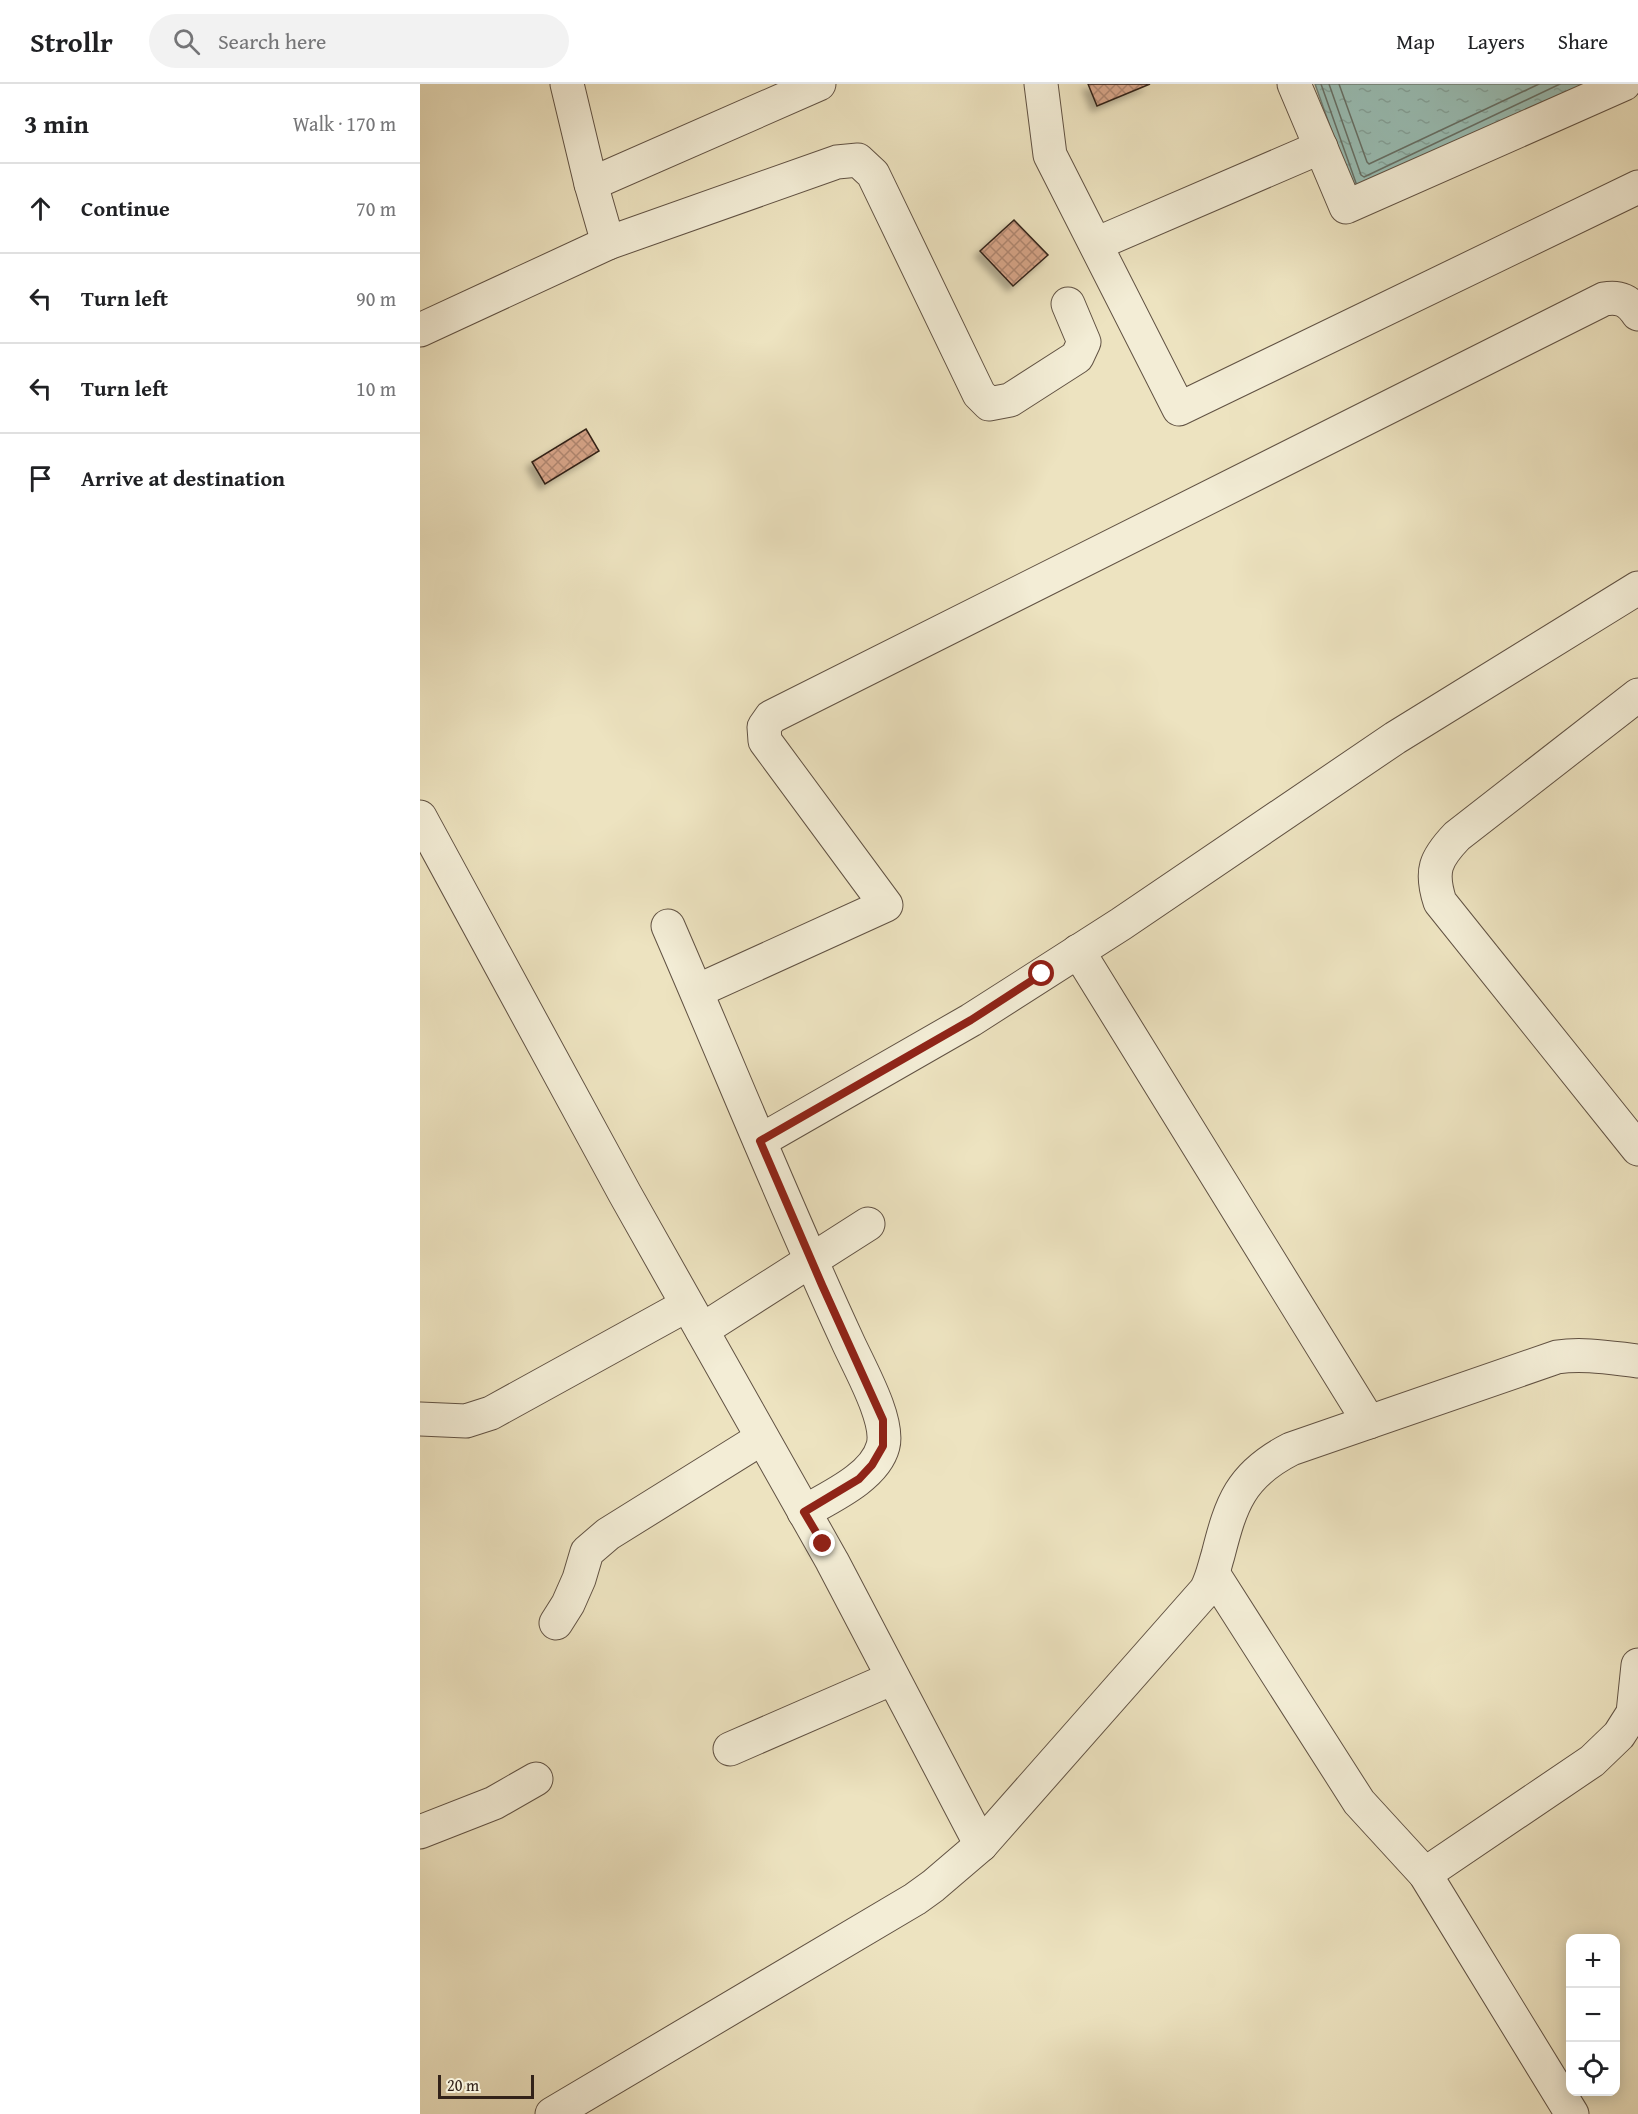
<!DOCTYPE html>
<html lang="en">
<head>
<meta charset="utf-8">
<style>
  :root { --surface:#fff; --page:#f2f2f2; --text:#202124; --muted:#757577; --line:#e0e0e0 }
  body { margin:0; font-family:"Gentium Book Plus",serif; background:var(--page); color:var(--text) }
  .controls { position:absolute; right:18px; bottom:18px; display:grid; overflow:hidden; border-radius:12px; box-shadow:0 3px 15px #0003 }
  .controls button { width:54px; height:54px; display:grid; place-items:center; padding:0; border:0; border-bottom:2px solid var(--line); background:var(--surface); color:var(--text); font:30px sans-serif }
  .scale { position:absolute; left:18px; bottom:15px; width:96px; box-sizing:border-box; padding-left:6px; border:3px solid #322219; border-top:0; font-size:16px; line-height:21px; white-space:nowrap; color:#322219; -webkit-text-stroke:4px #f3edd6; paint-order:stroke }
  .stop { position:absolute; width:18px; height:18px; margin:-14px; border:4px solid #8f2418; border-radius:50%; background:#fff }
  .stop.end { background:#8f2418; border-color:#fff; box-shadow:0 2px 6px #0008 }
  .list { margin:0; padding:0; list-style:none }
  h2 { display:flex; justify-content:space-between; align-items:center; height:78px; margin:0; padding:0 24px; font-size:26px }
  h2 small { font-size:20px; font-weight:400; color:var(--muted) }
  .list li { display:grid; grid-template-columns:39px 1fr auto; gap:18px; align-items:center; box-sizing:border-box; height:90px; padding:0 24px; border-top:2px solid var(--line) }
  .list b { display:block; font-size:22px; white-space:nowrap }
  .list em { font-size:20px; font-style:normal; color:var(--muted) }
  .icon { flex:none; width:33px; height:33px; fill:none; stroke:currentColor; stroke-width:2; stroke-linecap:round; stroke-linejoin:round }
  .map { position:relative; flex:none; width:1218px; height:2030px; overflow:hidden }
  header { display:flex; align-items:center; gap:36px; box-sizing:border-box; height:84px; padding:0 30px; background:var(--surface); border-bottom:2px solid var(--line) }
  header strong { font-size:28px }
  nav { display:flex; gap:33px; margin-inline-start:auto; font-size:21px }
  .search { width:420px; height:54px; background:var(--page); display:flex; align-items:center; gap:15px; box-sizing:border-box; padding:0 21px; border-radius:33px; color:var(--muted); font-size:22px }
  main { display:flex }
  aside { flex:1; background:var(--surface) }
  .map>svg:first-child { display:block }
  .water { fill:url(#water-ripples); stroke:#708077; stroke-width:1.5 }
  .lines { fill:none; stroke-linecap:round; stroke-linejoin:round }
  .shore { stroke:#667067; stroke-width:1.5 }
  .building { fill:url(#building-cross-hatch); stroke:#322219; stroke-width:1.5; filter:url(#shadow) }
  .minor-casing { stroke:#615243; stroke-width:35 }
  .minor { stroke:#f3edd6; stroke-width:33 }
  .route { stroke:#8f2418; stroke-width:8 }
</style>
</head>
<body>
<header>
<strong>Strollr</strong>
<div class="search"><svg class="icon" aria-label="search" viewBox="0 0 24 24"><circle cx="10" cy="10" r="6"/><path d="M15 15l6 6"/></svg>Search here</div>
<nav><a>Map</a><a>Layers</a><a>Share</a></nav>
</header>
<main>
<aside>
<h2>3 min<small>Walk · 170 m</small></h2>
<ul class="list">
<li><svg class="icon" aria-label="ahead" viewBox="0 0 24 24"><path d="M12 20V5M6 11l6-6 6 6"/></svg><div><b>Continue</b></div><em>70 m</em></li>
<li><svg class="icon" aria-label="left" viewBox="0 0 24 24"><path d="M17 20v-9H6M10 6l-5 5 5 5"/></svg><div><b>Turn left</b></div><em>90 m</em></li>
<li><svg class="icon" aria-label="left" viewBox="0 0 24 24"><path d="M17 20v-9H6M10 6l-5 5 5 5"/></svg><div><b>Turn left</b></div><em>10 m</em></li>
<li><svg class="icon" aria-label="arrive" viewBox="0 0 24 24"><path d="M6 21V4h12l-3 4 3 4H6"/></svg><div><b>Arrive at destination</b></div></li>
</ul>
</aside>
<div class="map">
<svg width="1218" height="2030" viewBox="0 0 1218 2030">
  <defs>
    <pattern id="water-ripples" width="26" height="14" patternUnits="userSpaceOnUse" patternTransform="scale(1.5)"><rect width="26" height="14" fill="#99beb5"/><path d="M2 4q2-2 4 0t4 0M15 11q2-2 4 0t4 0" fill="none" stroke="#84a39b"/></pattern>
    <pattern id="building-cross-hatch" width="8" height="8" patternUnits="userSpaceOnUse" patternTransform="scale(1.5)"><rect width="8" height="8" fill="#d7a589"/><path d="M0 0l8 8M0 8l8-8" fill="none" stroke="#af866f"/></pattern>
    <filter id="shadow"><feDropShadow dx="-5.5" dy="5.5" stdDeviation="3" flood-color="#0004"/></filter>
  </defs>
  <rect width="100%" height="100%" fill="#ede3c0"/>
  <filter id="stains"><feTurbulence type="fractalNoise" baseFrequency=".00333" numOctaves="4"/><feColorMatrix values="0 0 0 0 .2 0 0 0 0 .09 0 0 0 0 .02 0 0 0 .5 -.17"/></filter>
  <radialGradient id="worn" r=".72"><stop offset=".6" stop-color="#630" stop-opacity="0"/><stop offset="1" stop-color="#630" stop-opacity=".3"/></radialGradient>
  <path class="water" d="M895,0H1171L935,113Z"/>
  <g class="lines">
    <g class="shore">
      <path d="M901,0L936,99"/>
      <path d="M909,0L941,91L944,93L1140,0"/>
      <path d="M919,0L947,78L949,80L1119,0"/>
    </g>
  </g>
  <g class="building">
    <path d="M668,0H730L677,22Z"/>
    <path d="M594,136L628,171L593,202L560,167Z"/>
    <path d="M166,345L179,367L125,400L112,378Z"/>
  </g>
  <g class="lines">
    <g class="minor-casing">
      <g id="minor">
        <path d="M621,0L630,71L759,325L1218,103"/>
        <path d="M874,0L926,123L1204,0"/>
        <path d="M171,100L399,0"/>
        <path d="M188,159L417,78L438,76L453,90L559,310L569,320L590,316L657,273L664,258L648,220"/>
        <path d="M676,160L901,63"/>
        <path d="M0,246L188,159L171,100L147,0"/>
        <path d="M1218,611L1037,752C1015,775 1010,787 1020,818L1218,1065"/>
        <path d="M0,733L205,1110L412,1477L561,1761"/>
        <path d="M248,842C308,980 364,1120 427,1256C438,1281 470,1336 463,1362C455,1393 410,1413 384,1428"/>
        <path d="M658,867L949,1338"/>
        <path d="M277,907L466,821L345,657L344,643L351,633L1184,215C1200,212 1209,217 1218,230"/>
        <path d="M340,1057L551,936L701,840L975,654L1218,504"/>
        <path d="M282,1246L448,1140"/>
        <path d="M0,1335L46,1337L71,1329L267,1221"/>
        <path d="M794,1491L939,1718L1005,1790L1152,2030"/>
        <path d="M136,1539L148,1520L159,1495L167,1468L188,1450L342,1354"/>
        <path d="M310,1665L473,1594"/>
        <path d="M0,1748L74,1719L116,1695"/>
        <path d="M1005,1790L1172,1677L1199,1651L1213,1629L1218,1581"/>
        <path d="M132,2030L495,1815L513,1802L561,1761L786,1506C792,1495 794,1484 798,1471C811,1420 820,1391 871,1365L1137,1273C1164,1269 1191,1274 1218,1277"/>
      </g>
    </g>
    <use href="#minor" class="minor"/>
  </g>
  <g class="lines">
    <path class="route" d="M403,1460L384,1428L439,1395L452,1381L463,1362V1336L402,1201L340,1057L551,936L622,890"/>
  </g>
  <rect width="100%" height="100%" filter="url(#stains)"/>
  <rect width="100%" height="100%" fill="url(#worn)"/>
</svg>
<div class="controls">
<button>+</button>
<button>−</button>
<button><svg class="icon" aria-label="locate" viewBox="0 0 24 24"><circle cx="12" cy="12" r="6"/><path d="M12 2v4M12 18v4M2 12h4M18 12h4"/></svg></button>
</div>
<div class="scale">20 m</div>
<div class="stop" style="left:622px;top:890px"></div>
<div class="stop end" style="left:403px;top:1460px"></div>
</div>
</main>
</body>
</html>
